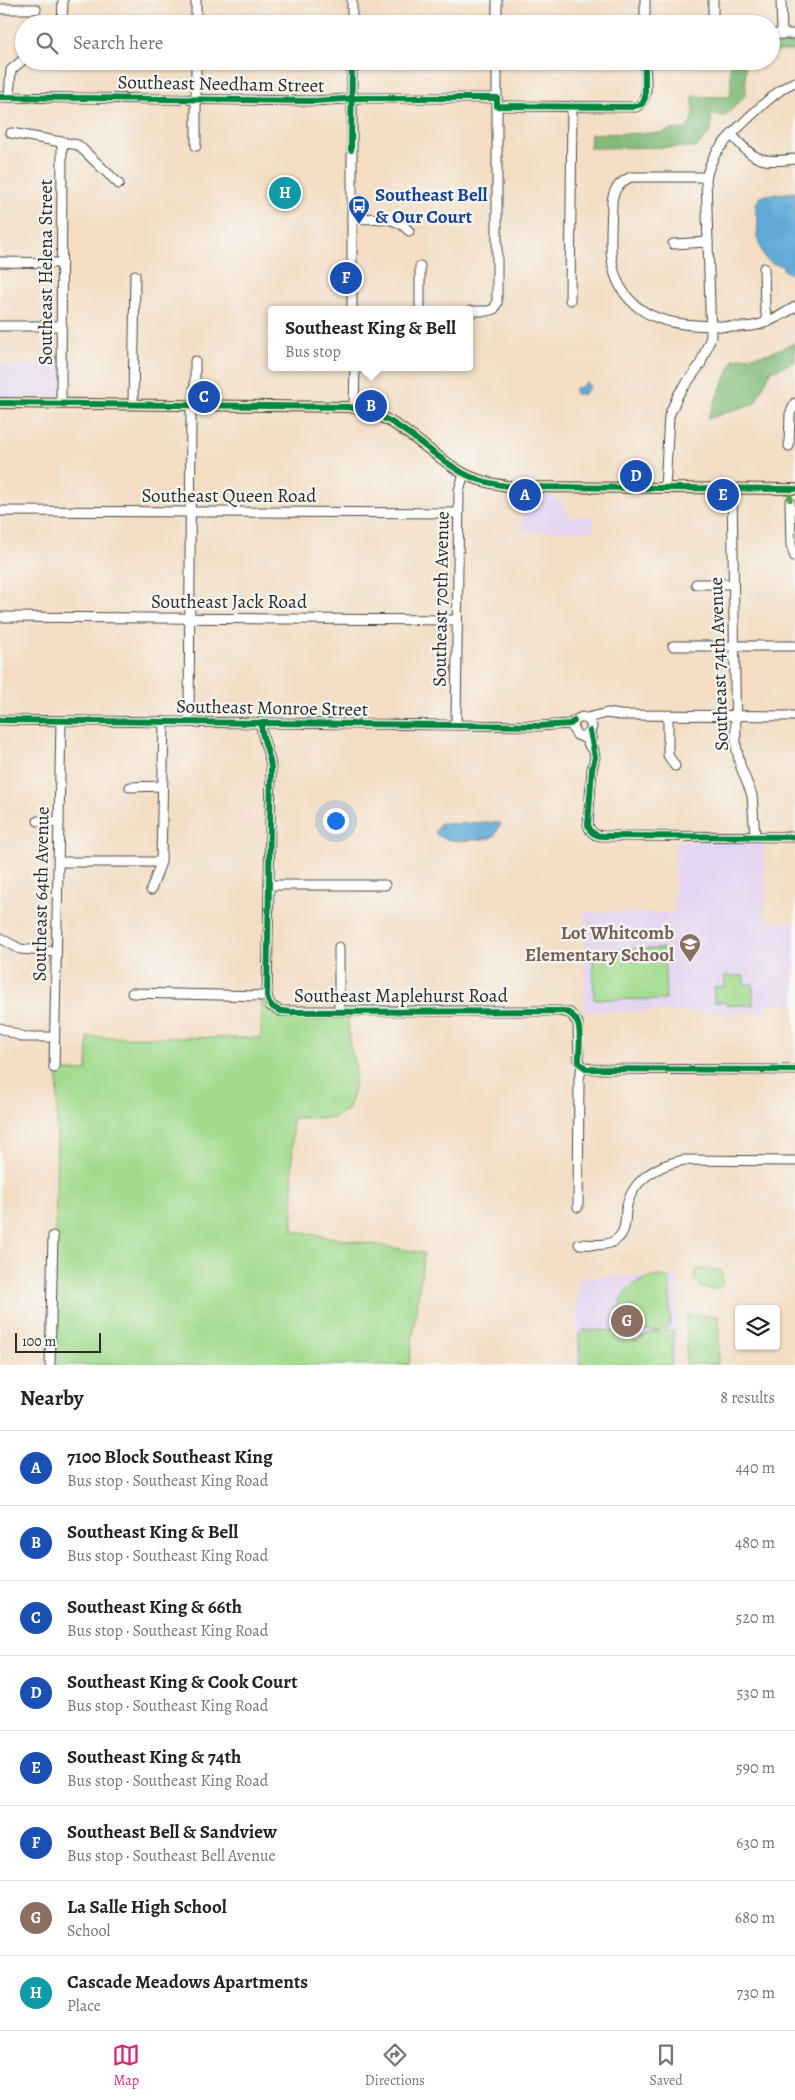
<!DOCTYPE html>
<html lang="en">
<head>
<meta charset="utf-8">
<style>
  :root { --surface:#fff; --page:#f6f6f6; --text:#222; --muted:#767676; --line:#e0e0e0; --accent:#db2777 }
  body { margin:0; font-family:Alegreya,serif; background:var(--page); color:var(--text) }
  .controls { position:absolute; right:15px; bottom:15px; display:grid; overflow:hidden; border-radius:5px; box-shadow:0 1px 4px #0004 }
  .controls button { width:45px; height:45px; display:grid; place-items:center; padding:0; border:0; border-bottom:1px solid var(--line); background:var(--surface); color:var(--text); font:25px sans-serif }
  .scale { position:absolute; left:15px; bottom:12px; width:86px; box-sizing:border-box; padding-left:5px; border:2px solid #2b2b2b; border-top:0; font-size:14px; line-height:18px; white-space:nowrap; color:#2b2b2b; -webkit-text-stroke:4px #f6f6f2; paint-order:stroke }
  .you { position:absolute; left:335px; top:820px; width:18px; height:18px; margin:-12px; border:4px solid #fff; border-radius:50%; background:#1a73e8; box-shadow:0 0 0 8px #1a73e833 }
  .badge { display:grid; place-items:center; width:32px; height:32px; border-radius:50%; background:var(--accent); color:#fff; font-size:16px; font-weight:700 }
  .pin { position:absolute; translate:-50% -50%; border:2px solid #fff; box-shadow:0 1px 5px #0006 }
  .popup { position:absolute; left:268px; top:306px; width:205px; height:65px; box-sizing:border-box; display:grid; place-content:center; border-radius:5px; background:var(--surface); filter:drop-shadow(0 1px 4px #0005); font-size:16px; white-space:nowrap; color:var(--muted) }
  .popup b { font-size:19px; color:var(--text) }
  .popup::after { content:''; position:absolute; left:50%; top:100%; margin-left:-10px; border:10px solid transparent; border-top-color:var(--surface) }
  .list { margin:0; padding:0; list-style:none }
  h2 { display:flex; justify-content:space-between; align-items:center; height:65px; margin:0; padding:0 20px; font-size:21px }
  h2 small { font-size:16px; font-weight:400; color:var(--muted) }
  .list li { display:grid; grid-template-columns:32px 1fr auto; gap:15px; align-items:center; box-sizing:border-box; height:75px; padding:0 20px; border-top:1px solid var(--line) }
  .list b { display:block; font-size:19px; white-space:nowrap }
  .list p { margin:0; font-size:16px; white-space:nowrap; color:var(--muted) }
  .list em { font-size:16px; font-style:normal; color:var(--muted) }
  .icon { flex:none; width:28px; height:28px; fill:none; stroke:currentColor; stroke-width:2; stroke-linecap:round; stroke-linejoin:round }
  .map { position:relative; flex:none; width:795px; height:1365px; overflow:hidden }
  .search { position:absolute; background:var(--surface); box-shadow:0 1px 4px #0004; left:15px; right:15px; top:15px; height:55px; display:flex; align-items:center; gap:12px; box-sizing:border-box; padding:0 18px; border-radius:28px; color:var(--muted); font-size:19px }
  .sheet { height:665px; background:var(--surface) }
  nav { display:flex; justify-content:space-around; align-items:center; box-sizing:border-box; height:70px; border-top:1px solid var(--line); background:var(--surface); font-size:14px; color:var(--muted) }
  nav a { display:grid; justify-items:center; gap:2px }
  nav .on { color:var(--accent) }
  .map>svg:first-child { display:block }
  .built { fill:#e4d3f1 }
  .green { fill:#a2db8e; stroke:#66835c }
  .forest { fill:#81bb79; stroke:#567352 }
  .water { fill:#5faad7; stroke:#456a81 }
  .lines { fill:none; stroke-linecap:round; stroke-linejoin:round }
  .minor-casing { stroke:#494642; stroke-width:11 }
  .major-casing { stroke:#494642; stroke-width:12 }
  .minor { stroke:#fff; stroke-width:9 }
  .major { stroke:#f0c369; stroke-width:10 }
  .quiet { stroke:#51a443; stroke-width:5; stroke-dasharray:10 5; stroke-linecap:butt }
  .cycleway-casing { stroke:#f6f6f2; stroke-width:9 }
  .cycleway { stroke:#00873e; stroke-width:6 }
  .labels { text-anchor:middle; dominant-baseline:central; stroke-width:4.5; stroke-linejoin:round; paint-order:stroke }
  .street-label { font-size:19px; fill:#2b2b2b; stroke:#f6f6f2 }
  .transit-label { font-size:19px; font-weight:bold; fill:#164399; stroke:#f6f6f2; text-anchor:start }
  .education-label { font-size:19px; font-weight:bold; fill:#785e54; stroke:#f6f6f2; text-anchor:end }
</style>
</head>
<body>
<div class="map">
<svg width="795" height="1365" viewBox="0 0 795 1365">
  <rect width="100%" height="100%" fill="#f6f6f2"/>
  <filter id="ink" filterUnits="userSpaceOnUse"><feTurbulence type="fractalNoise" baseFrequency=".02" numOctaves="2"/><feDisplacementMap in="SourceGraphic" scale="10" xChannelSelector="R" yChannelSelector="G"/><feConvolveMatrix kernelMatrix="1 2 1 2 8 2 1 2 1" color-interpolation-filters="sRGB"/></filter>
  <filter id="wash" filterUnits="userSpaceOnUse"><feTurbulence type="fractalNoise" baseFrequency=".0096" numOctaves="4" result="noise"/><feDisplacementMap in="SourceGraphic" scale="20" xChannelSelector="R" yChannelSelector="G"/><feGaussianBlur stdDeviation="1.12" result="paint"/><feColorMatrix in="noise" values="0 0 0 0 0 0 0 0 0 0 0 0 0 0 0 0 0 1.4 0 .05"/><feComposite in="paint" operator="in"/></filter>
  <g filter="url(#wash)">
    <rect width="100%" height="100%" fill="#f3ddc3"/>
    <g class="built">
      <path d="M0,361H2L3,365H66V397H0Z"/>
      <path d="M522,495H552V497L564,504V510L569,514V517L594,516V531H522Z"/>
      <path d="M675,841H764L765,922H795V1005L766,1004L765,1013L585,1011V912L675,913Z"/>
      <path d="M678,1276L676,1365H576L578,1277Z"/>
    </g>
    <g class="green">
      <path d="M593,949H664L666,1000L594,999Z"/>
      <path d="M725,976H744V984H753V1005H726V1002H714V987H725Z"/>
      <path d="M262,1000L269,1011L274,1014L348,1015L349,1043L356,1069L353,1093L347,1110L333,1118H292L293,1231L424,1253L409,1365H53L58,1071H87L88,1037L261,1038Z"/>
      <path d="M698,1269L720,1270C729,1288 716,1293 701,1287L699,1282L694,1280V1275Z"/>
      <path d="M658,1276L670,1278V1326L663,1331L674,1332L671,1365H580L579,1334L584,1330L633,1331L635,1342L648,1334L660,1331L619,1329C615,1299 627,1281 658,1276Z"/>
      <path d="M687,1315L719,1316L718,1364H686Z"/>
    </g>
    <g class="forest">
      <rect x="771" y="39" width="24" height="12"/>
      <path d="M730,61H745L746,94L726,116L711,115V132L697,147L590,148L591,134L660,133L669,130L687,129L693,117V96L727,97L731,93Z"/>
      <path d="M795,343V362L771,371L755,403L707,419L734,359L770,353Z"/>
    </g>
    <g class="water">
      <path d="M795,192V276L783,270V266L771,263L764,257L759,243L757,237L758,219L756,214V205L759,198L766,195Z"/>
      <path d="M586,382L590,386L584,394H575V388L581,387Z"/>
      <path d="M484,822L501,823L495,835L490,838C474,840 447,845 435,833L440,823L457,824Z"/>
    </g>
  </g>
  <g filter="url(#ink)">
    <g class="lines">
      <g class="minor-casing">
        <g id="minor">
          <path d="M196,0V24"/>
          <path d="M497,0V24"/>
          <path d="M645,0V24"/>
          <path d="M713,0V24"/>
          <path d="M781,0L782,34"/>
          <path d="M0,9H36"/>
          <path d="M62,24L63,0"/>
          <path d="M352,24V0"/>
          <path d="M771,34H795"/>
          <path d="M352,61V310"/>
          <path d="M0,97L314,101L360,98H497"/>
          <path d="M9,97L11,70L24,59"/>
          <path d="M497,106L636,107C651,101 645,75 645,61"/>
          <path d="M11,133L78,145L119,184"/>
          <path d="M732,135C755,161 760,163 795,159"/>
          <path d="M196,146V61"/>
          <path d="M706,179L701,177H631C620,182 614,188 612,201C612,229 606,263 621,288C643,324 681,325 719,326C733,327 748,328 761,324C773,320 784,314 795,307"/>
          <path d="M352,219C372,219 395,214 409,231"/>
          <path d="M673,244L708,242"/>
          <path d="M0,262L62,263"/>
          <path d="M420,266V310"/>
          <path d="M764,268L765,309L768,322"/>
          <path d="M570,300L572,106"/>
          <path d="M470,311H488L494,309L497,303V61"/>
          <path d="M0,326H62"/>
          <path d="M61,404L62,141"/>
          <path d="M133,404L135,275"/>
          <path d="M354,407L355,367"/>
          <path d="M789,446L790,414L795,403"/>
          <path d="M665,488L669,416L678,395L700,365L711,337L706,179C708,170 711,161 716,153C727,137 778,87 795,82"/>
          <path d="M732,488L736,745L740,765L752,795L755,836"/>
          <path d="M790,502L791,545L795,557"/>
          <path d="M0,511L458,513"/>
          <path d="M696,584H733"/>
          <path d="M0,617L457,620"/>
          <path d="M673,646H795"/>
          <path d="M668,716V755L675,766"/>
          <path d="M587,718L607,713L620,715L795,716"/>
          <path d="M0,720L539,726L570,724L574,721"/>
          <path d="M189,722L191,412L195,398V361"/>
          <path d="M261,723C261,739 270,752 271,768L267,996L271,1006L281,1011H559L570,1013L578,1023L579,1060L582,1066L579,1079L578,1207"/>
          <path d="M456,725L459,490L464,474"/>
          <path d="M590,731L595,757L592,769L588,825C590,832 595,836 603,836L795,837"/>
          <path d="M582,736L589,733L592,727L589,720L582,717L574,721L573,729L577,735L586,739L590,747"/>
          <path d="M130,787L162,786"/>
          <path d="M38,821L59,822"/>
          <path d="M59,862H161"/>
          <path d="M269,885H385"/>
          <path d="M151,890L161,862L164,722"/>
          <path d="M0,938L20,949L56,952"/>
          <path d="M132,993L267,996"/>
          <path d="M339,1011V947"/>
          <path d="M0,1028L23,1037H54"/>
          <path d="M582,1066L590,1069L795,1070"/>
          <path d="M54,1068L61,721"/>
          <path d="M579,1244C590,1244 605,1247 614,1241C626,1234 625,1222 626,1210C631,1180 657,1165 684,1160L795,1161"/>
          <path d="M50,1365L53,1236"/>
        </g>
      </g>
      <g class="major-casing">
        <path id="major" d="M0,403L348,407C395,412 424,451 463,473C479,482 497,485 515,487L795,489"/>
      </g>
      <use href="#minor" class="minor"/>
      <use href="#major" class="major"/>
      <path class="quiet" d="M790,502V489"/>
      <g class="cycleway-casing">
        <g id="cycleway">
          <path d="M0,97L314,101L360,98H497V106L632,107L642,104L645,98V61"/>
          <path d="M351,150L352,61"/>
          <path d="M0,403L348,407C395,412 424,451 463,473C479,482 497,485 515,487L795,489"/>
          <path d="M0,720L539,726L570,724L574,721"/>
          <path d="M261,723C261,739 270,752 271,768L267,996C270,1013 286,1012 300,1012L563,1011C587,1016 578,1045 579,1063L587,1069L795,1070"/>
          <path d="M590,731L595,757L592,769L588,825C590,832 595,836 603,836L795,837"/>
        </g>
      </g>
      <use href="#cycleway" class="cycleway"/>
    </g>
  </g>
  <defs>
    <g id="bus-pin" transform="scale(1.125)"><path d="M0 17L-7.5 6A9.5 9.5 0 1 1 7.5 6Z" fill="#1a4fb4" stroke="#f6f6f2"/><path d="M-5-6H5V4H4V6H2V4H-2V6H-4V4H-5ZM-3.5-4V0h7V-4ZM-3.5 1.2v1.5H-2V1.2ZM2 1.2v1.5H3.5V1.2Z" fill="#fff"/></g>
    <g id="school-pin" transform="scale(1.125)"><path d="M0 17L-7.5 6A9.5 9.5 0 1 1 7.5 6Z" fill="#8d6e63" stroke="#f6f6f2"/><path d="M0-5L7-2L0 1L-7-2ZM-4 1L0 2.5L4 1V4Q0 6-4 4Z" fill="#fff"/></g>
  </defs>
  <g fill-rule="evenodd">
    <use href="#bus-pin" x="359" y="206"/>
    <use href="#school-pin" x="690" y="944"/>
  </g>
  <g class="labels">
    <g class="street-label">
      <text transform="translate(221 84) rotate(1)">Southeast Needham Street</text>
      <text transform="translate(46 272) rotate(-90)">Southeast Helena Street</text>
      <text x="229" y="496">Southeast Queen Road</text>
      <text transform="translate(441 599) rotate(-89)">Southeast 70th Avenue</text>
      <text x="229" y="602">Southeast Jack Road</text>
      <text transform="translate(719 664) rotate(-92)">Southeast 74th Avenue</text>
      <text transform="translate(272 708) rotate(1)">Southeast Monroe Street</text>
      <text transform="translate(41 894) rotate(-89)">Southeast 64th Avenue</text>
      <text x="401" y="996">Southeast Maplehurst Road</text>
    </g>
    <g class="transit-label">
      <text x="375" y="195">Southeast Bell<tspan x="375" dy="22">&amp; Our Court</tspan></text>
    </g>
    <g class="education-label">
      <text x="674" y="933">Lot Whitcomb<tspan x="674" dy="22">Elementary School</tspan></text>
    </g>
  </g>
</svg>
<div class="controls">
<button><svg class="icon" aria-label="layers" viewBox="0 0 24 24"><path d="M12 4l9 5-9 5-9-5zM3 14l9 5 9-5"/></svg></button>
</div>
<div class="scale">100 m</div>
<div class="you"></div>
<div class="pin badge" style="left:525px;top:495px;background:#1a4fb4">A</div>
<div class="pin badge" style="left:371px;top:406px;background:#1a4fb4">B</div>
<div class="popup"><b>Southeast King &amp; Bell</b>Bus stop</div>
<div class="pin badge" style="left:204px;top:397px;background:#1a4fb4">C</div>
<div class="pin badge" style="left:636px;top:476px;background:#1a4fb4">D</div>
<div class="pin badge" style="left:723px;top:495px;background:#1a4fb4">E</div>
<div class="pin badge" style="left:346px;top:278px;background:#1a4fb4">F</div>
<div class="pin badge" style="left:627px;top:1321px;background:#8d6e63">G</div>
<div class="pin badge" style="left:285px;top:193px;background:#0f9aa8">H</div>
<div class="search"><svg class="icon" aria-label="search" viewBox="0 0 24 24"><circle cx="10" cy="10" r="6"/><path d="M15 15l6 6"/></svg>Search here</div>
</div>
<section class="sheet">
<h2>Nearby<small>8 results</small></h2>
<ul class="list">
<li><span class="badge" style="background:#1a4fb4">A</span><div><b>7100 Block Southeast King</b><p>Bus stop · Southeast King Road</p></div><em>440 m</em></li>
<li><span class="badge" style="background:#1a4fb4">B</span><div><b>Southeast King &amp; Bell</b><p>Bus stop · Southeast King Road</p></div><em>480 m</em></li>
<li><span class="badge" style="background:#1a4fb4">C</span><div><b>Southeast King &amp; 66th</b><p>Bus stop · Southeast King Road</p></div><em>520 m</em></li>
<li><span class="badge" style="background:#1a4fb4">D</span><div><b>Southeast King &amp; Cook Court</b><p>Bus stop · Southeast King Road</p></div><em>530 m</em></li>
<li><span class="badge" style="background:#1a4fb4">E</span><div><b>Southeast King &amp; 74th</b><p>Bus stop · Southeast King Road</p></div><em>590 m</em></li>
<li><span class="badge" style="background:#1a4fb4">F</span><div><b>Southeast Bell &amp; Sandview</b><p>Bus stop · Southeast Bell Avenue</p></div><em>630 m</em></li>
<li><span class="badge" style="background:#8d6e63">G</span><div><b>La Salle High School</b><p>School</p></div><em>680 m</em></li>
<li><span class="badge" style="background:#0f9aa8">H</span><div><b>Cascade Meadows Apartments</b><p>Place</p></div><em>730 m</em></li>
</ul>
</section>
<nav>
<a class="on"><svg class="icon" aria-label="map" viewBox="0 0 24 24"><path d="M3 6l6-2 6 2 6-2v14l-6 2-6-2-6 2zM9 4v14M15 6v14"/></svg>Map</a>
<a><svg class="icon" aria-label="directions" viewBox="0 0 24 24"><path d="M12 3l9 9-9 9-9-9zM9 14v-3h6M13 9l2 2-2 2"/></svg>Directions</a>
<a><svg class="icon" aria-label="saved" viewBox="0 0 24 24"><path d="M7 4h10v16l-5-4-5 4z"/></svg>Saved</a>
</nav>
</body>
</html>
